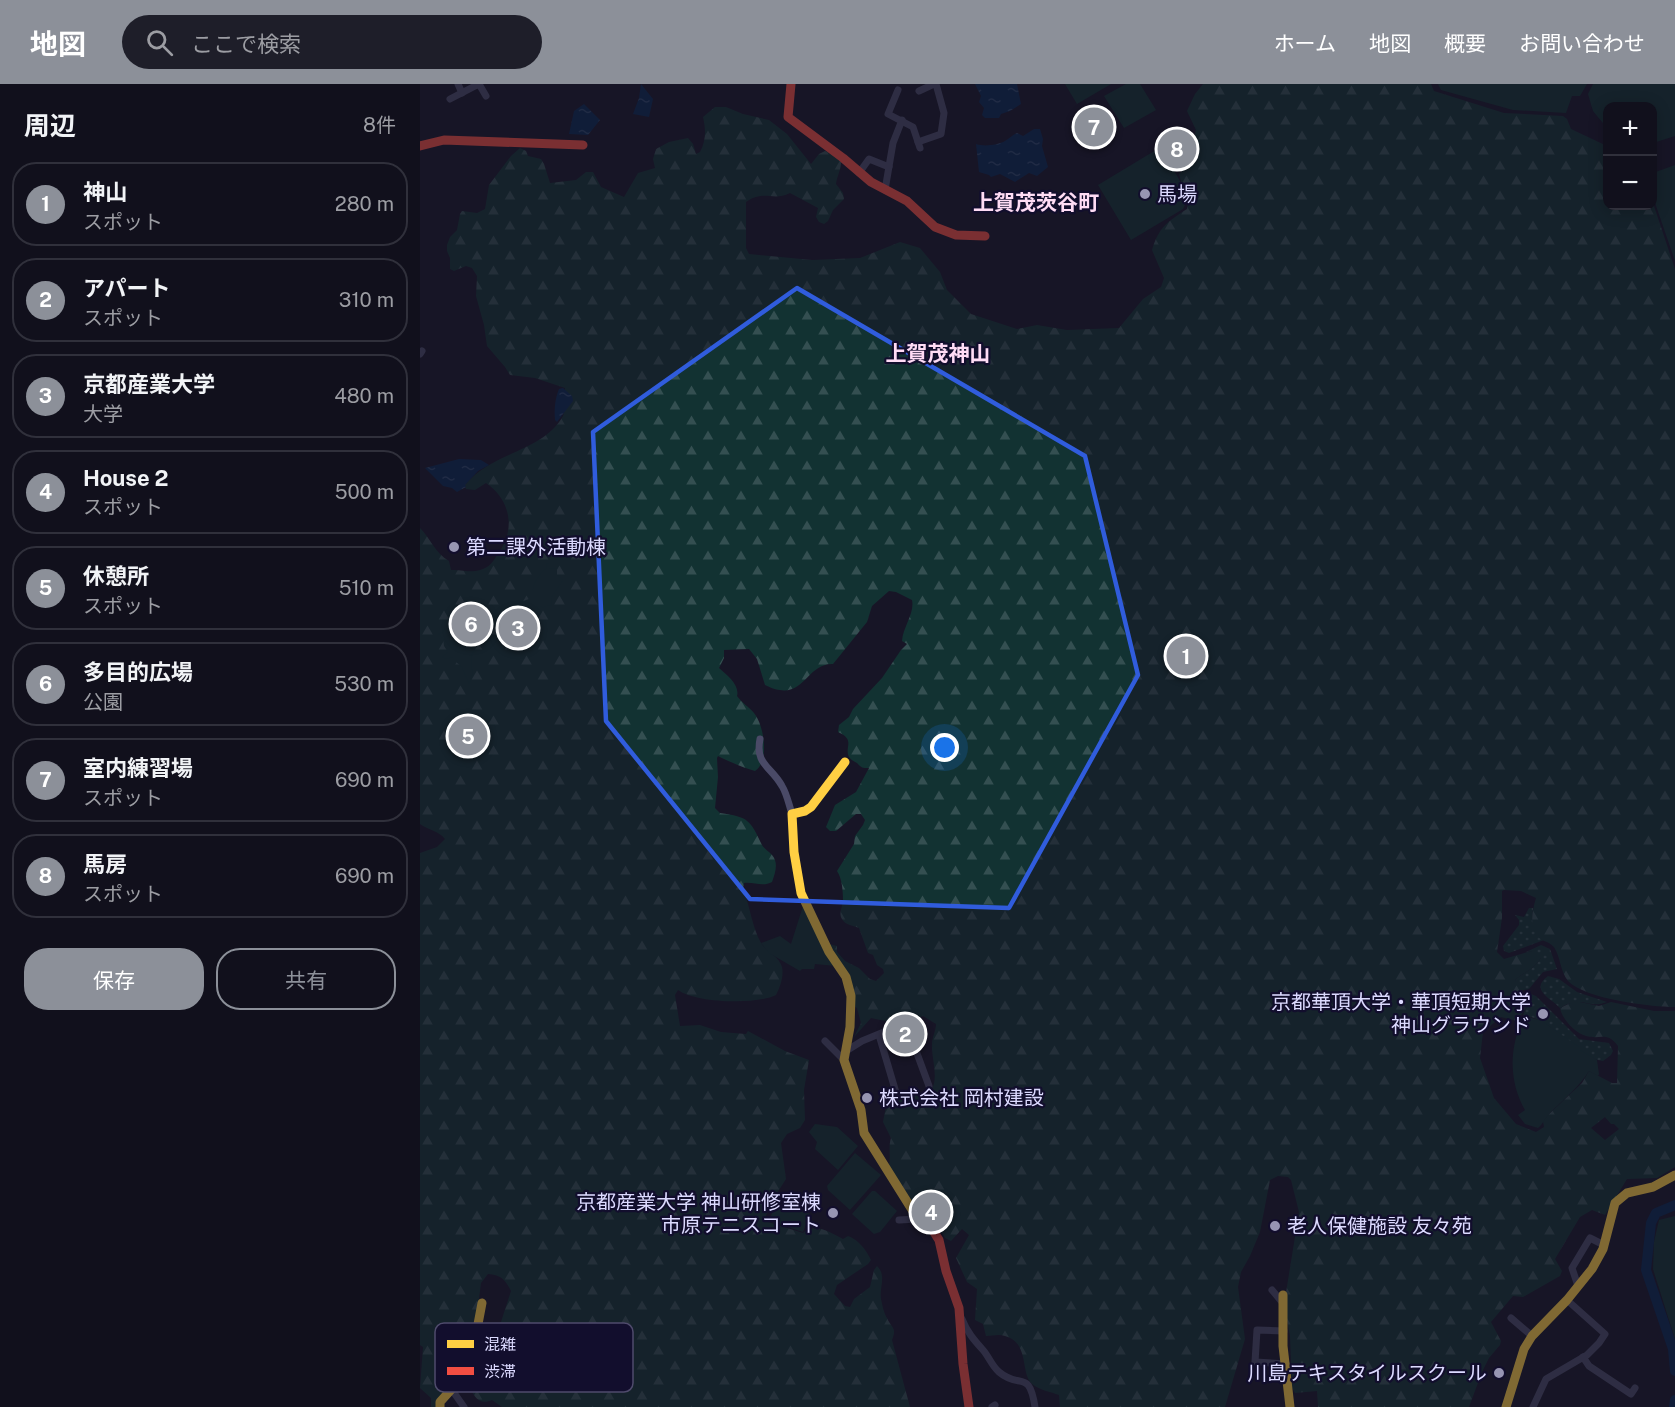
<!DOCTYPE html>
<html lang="ja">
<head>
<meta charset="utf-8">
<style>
  :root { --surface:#11101c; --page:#1e1e29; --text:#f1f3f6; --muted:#9c9da3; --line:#30303b; --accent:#8c9099 }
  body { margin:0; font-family:"Public Sans","Noto Sans JP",sans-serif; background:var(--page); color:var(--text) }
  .controls { position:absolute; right:18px; top:18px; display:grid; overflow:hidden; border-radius:12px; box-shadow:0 3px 15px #0003 }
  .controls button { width:54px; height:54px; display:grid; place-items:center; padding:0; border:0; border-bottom:2px solid var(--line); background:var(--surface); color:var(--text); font:30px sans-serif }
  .you { position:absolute; left:525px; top:664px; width:21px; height:21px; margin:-15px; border:4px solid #fff; border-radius:50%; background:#1a73e8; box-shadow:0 0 0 9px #1a73e833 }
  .badge { display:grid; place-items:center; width:39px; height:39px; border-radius:50%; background:var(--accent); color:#fff; font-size:20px; font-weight:700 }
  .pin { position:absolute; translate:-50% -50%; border:3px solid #fff; box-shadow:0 2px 6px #0006 }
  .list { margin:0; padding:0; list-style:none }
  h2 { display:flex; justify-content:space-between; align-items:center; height:78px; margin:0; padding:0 24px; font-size:26px }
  h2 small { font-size:20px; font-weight:400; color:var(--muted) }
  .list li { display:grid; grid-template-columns:39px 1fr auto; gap:18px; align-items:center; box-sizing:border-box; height:84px; margin:0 12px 12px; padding:0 12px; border:2px solid var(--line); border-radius:24px }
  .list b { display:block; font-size:22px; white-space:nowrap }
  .list p { margin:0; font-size:20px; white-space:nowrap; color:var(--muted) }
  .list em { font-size:20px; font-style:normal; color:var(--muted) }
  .actions { display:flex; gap:12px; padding:18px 24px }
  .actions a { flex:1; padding:14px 0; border:2px solid var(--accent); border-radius:24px; text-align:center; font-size:21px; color:var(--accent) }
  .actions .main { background:var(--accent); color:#fff }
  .icon { flex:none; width:33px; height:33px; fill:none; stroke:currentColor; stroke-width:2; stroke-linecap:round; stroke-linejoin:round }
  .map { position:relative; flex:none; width:1255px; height:1323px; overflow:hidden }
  header { display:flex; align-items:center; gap:36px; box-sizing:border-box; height:84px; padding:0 30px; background:var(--accent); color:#fff }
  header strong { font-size:28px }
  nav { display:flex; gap:33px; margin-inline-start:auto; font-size:21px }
  .search { width:420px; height:54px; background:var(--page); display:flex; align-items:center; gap:15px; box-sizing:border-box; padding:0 21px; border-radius:33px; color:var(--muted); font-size:22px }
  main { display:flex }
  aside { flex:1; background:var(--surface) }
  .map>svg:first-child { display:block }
  .grass { fill:url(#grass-dots) }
  .forest { fill:url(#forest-firs); fill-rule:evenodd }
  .park { fill:#123232 }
  .water { fill:url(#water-ripples) }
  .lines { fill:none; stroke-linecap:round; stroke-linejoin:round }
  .river { stroke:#08264f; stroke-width:10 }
  .street { stroke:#4a4a67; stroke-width:7 }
  .slow { stroke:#ffcf43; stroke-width:9 }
  .jam { stroke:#f24e42; stroke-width:9 }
  .marked { fill:none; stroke:#305cdc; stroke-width:4.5; stroke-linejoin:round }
  .poi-dot { fill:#9795b3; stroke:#120e2d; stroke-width:2 }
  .labels { text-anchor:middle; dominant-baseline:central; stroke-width:4.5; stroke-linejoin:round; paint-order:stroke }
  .poi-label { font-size:20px; fill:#dcdaff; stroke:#120e2d; text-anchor:start }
  .neighbourhood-label { font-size:21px; font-weight:bold; fill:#ffdcf5; stroke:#120e2d }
  .key { fill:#120e2d; stroke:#4f4b6c; stroke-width:1.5 }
  .key-label { font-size:16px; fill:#dcdaff }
</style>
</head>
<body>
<header>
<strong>地図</strong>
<div class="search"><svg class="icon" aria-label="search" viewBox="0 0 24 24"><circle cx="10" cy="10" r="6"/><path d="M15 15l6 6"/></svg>ここで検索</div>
<nav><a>ホーム</a><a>地図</a><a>概要</a><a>お問い合わせ</a></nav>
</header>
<main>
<aside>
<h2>周辺<small>8件</small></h2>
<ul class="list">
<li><span class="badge">1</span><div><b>神山</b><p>スポット</p></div><em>280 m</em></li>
<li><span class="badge">2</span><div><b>アパート</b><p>スポット</p></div><em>310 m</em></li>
<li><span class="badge">3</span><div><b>京都産業大学</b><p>大学</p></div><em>480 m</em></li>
<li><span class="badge">4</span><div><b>House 2</b><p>スポット</p></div><em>500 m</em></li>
<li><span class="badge">5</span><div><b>休憩所</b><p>スポット</p></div><em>510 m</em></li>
<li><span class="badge">6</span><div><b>多目的広場</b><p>公園</p></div><em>530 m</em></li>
<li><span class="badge">7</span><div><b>室内練習場</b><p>スポット</p></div><em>690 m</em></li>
<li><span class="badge">8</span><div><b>馬房</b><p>スポット</p></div><em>690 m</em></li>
</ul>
<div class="actions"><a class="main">保存</a><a>共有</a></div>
</aside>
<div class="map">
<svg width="1255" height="1323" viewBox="0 0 1255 1323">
  <defs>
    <pattern id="grass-dots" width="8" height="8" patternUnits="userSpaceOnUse" patternTransform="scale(1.5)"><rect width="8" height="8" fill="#123232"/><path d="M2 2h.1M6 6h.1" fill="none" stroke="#344f51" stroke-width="1.8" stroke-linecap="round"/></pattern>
    <pattern id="forest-firs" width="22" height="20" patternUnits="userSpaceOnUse" patternTransform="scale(1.5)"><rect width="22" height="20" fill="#123232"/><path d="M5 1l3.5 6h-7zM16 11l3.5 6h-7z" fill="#344f51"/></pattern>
    <pattern id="water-ripples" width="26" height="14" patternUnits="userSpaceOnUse" patternTransform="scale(1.5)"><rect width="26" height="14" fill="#08264f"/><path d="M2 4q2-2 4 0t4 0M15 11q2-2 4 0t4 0" fill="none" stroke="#2b4569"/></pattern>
  </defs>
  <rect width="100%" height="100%" fill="#171526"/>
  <g class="grass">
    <path d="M1109,824H1113C1112,836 1112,848 1124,856L1089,869L1084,867L1083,862L1099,841V836L1095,831L1104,833Z"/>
    <path d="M1121,861L1130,865L1137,885L1123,888L1109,905L1099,907L1095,896C1105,887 1111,888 1121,874L1111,867L1106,868Z"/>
    <path d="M1128,892L1139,895L1157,908L1187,918C1168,926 1163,910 1140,924C1131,914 1109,906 1128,892Z"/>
    <path d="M1108,909L1116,912L1159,955L1189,959L1193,967L1191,971L1183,977C1153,973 1136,936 1103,931L1108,921L1101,911Z"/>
  </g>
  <path class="forest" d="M783,0H1011L1014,7L1084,29L1143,32L1147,35L1151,45L1187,62L1188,122H1232L1233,119L1255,185V923C1231,923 1165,915 1148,897C1140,887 1141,874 1134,863C1130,859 1127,858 1122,856C1108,846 1112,828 1116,814L1101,807L1084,806L1082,807V834L1077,868L1084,875L1111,867L1120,871L1121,874C1111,888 1105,887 1095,896L1108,921L1097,937L1081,933L1063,948L1060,974L1074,1014L1096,1040L1116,1048L1124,1043L1123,1037L1128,1031L1162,999L1169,987L1192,999H1197L1198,962C1187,947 1180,956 1166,952C1155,949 1142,935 1140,924L1155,917L1179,922L1191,918L1234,927H1255V1083L1237,1094L1207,1095L1185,1131L1172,1126L1160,1133L1135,1175L1142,1187L1140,1192L1103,1213L1093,1212L1071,1238L1081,1257L1080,1261L1069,1274L1062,1288L1049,1323H898L897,1307L875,1309L872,1304L870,1252L864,1221L879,1128L871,1096L868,1093L858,1092L850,1096L840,1148L830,1172L821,1188L818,1203L825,1255L805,1323H640L639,1311C631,1308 619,1306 612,1300C600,1289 610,1259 585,1252C579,1250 572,1252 566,1252L563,1240L555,1236L557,1205L547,1198L536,1174L549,1151L542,1145L531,1157L525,1154L521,1147L504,1136L522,1134L520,1129V1123L494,1120L469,1082C471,1072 468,1063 471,1054L463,1038L466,1022L493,1009L510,1008C520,996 511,974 512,960C512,953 516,947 516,940L503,932L493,936L489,934V937L484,941L451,934L434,953L441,939L437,924L434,922L409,860L417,862V868L425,877L439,884L450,895L456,897L464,889L463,885L457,881L453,871L448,869L439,844C434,842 425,841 422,835C418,829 423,822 423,816C423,807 422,794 417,787L434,760L435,752L443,741L445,736L441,730H436L416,747H410L406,743L415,721L436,708L449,684C442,684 442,684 437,679C434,677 431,676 429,673C424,663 436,656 418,648L419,641L429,633L433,625L462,594L481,566L487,560L482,557C483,543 495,529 492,516L476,508L469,507L452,522L447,538L413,580C384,579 385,621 345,601L337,575L329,565L304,566V574L299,584C307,591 320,601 317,612C322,619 329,623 334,629C344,641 350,677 335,687C324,684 308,677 298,672L297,674L298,693L295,724L300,729C329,733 330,736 342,761C345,766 349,767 352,771C359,779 355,789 352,798C343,803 335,798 324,799L323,805C330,822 332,843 341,859C347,869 359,872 362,883C364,892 360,903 356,911C336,921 276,919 258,906L255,911L260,942L280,941L301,948L326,950L328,947L365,967L389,976L384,1006L385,1036L380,1044L367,1050L361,1059L366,1095L352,1117L345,1134L348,1138L383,1149C395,1138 411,1149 423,1155L428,1152C439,1156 446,1166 451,1176L448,1180L417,1201L414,1210L425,1222L430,1223L434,1215L450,1203L454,1186L457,1182C467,1192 459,1203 461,1215C462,1220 464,1230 467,1234C472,1245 477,1243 472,1256L490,1323H82L72,1316C59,1322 53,1312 49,1300L69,1264L68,1247L81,1238L91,1207C85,1195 81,1191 68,1190L61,1199L52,1269L19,1323H11V1314L0,1304L3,1263L0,1261V769L17,763L25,755C19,747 8,746 0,740V444C11,455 15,469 29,477L31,486C44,485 54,491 67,483C72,480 76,473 79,468C96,445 90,415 66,399L55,406L46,405L45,401C73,367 123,368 143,332C146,325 144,312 145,304L115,294L90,291L85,283L67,262L64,241L56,212L57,192L52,184L46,182L34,187L30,185V174L27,167V161L30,153L37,146L40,130L42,127L57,129L65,125L69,101L91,72L100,64L106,67L108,72L121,75L124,80L130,99L156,96L166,88H173L181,103L204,113L218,89L235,84L233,75L236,65L249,58L268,54L273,60L276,70L280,68C286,57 286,46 283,33L295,23H306L323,30L349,36L367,50L391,80L399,70L405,67L413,70L421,78C421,86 417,92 416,100L423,109L424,115L413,126L408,137L404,140L399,138L396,133L398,124L370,109C352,118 345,105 326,118V164L329,170L392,176L440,174L480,158L500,164L520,188L527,206L551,230L597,245L617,241L647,246L699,244L723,215L741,203L744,194L732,166C739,143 747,138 767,125L769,110L762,101L759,90C765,84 772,78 774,70C776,62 773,54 776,46L767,27L775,10ZM1185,1033L1191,1040H1194L1199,1045L1185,1056L1171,1044Z"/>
  <g class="park">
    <path d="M645,0H691L657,20Z"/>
    <path d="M706,0H720L736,26L704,44L684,12Z"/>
    <path d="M1018,0H1167L1160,12H1152L1146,29L1093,26L1021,6Z"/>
    <path d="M1173,0H1255V52L1233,59L1232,22H1188L1187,44L1173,27L1168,10Z"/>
    <path d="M741,63L766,108V119L763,125L711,156L678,101Z"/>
    <path d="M1255,81V177L1233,113V89Z"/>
    <path d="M127,479L129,480V484L137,485V491L143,496L131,514L132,522L128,521L122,524V522L117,523L119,527L111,533L101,532L98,535H94L98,531L88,528L82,533L79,531L75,532L73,540H66L64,546L65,550L52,570L51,582L53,589L49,600L42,583L36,578H33V573L26,575L22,573L28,568L24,562L23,554L18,550L23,548L25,544L34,542L35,538H43L62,530L68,533C82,526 94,520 109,515V510L113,506C113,500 121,487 126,485Z"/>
    <path d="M384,819L416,882L395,880L394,885H382L380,887L349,869L341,859L360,852L371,860Z"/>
    <path d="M1105,932L1122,937L1159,963L1160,966L1177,976L1179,990L1178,992L1169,987C1160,1002 1143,1016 1130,1029C1125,1034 1123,1040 1118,1044L1105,1040L1098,1031L1105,1026C1088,997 1089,960 1105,932Z"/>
    <path d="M395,1040L417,1043L438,1062L418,1086L395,1065L397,1058L389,1048Z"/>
    <path d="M435,1069L461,1091L430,1126L408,1106L407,1102Z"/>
    <path d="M452,1107H455L477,1127L460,1148L454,1150L432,1130Z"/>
    <path d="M356,1119L390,1130L383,1148L349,1137Z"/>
    <path d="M1255,1132V1255L1233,1185L1234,1158L1239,1136Z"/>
  </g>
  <g class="water">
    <path d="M221,0L233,15L229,33L213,30L219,14Z"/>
    <path d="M555,0H597L601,20L590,27L581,30L579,34H565L562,31L564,24L559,18L561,12Z"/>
    <path d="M164,20L180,36L168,51L149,50L154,27Z"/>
    <path d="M614,45H620L623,55L622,62L628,83L617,92L609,89L595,98L580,90L571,93L569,91L559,88L556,60C564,63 578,61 585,57C590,54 592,51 597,49L603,52Z"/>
    <path d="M143,304L152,312L153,317L137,338L135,336C134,325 135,315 139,305Z"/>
    <path d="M39,375L61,376L69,381L58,387L45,401L46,403L37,408L32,404L23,402L5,384Z"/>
  </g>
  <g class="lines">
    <g class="river">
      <path d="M1255,1121L1236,1129L1231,1139L1226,1186L1253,1265L1255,1287"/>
      <path d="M1254,1323L1255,1316"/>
    </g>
    <g class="street">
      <path d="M38,0L42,9"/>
      <path d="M478,6L468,30L493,43L500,64"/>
      <path d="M499,7L514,0"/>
      <path d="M30,15L59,0L66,12"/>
      <path d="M498,58L521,50L524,29L516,0"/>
      <path d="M439,89L449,75L469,83"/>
      <path d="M465,106L473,59L482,36"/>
      <path d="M0,270L2,267"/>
      <path d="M340,655C335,681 351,682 362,702C367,710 369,721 372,730"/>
      <path d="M459,951L477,1012"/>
      <path d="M405,957L424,976"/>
      <path d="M426,967L442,957L476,943L488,945L509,1002"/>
      <path d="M479,1136L498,1135"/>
      <path d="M1158,1202L1152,1184L1170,1154L1184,1161"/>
      <path d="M852,1206L862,1218"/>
      <path d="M1091,1234L1112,1252"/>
      <path d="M542,1235C547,1248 554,1256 563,1266C569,1273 572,1282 579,1288C600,1306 609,1284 615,1323"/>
      <path d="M864,1247L837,1246L835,1278L866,1280"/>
      <path d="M1163,1273L1169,1282L1211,1310L1215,1304"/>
      <path d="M32,1306L44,1323"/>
      <path d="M572,1323L575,1321"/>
      <path d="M1113,1323L1126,1295L1167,1271L1179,1259L1185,1250L1147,1216"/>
    </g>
    <g class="slow">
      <path d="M425,678L391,723L385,727L372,730L374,768L381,809L409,868L426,893L431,912L430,943L424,976L441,1026L444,1049L496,1132"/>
      <path d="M863,1211V1262L870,1323"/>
      <path d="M20,1323V1318L38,1298L51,1277L62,1219"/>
      <path d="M1086,1323L1104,1265L1112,1252L1147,1216L1172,1185L1183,1165L1195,1119L1207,1109L1233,1103L1255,1091"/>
    </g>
    <g class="jam">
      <path d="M371,0L368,33L423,74L451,98L487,117L515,143L536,151L565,152"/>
      <path d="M0,62L24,56L163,61"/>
      <path d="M496,1132L512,1145L519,1156L526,1187L539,1224L543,1280L549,1323"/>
    </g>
  </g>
  <path d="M0 0H1255V1323H0ZM377,204L665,372L718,591L589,824L330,815L186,637L173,348Z" fill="#171526" fill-opacity=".55" fill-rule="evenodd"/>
  <path class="marked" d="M377,204L665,372L718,591L589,824L330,815L186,637L173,348Z"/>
  <g class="poi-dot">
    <circle cx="725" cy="110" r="6"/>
    <circle cx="34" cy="463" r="6"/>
    <circle cx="1123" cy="930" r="6"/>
    <circle cx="447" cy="1014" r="6"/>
    <circle cx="413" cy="1129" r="6"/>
    <circle cx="855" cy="1142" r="6"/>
    <circle cx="1079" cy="1289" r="6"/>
  </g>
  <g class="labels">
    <g class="poi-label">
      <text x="737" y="110">馬場</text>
      <text x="46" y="463">第二課外活動棟</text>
      <text x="1111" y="918" text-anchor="end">京都華頂大学・華頂短期大学<tspan x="1111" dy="23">神山グラウンド</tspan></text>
      <text x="459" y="1014">株式会社 岡村建設</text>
      <text x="401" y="1118" text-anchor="end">京都産業大学 神山研修室棟<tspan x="401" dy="23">市原テニスコート</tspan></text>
      <text x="867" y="1142">老人保健施設 友々苑</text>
      <text x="1067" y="1289" text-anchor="end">川島テキスタイルスクール</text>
    </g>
    <g class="neighbourhood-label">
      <text x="616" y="118">上賀茂茨谷町</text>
      <text x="518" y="269">上賀茂神山</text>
    </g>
  </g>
  <rect x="15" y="1239" width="198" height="69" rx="9" class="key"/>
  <rect x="27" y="1256" width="27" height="8" fill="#ffcf43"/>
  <rect x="27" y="1283" width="27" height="8" fill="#f24e42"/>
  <g class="key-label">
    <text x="64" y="1266">混雑</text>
    <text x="64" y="1293">渋滞</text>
  </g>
</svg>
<div class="controls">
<button>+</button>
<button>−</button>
</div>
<div class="you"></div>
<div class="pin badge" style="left:766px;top:572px">1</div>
<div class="pin badge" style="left:485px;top:950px">2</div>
<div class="pin badge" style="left:98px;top:544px">3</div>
<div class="pin badge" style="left:511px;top:1128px">4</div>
<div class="pin badge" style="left:48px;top:652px">5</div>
<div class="pin badge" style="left:51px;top:540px">6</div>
<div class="pin badge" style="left:674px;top:43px">7</div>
<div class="pin badge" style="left:757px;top:65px">8</div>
</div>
</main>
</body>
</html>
